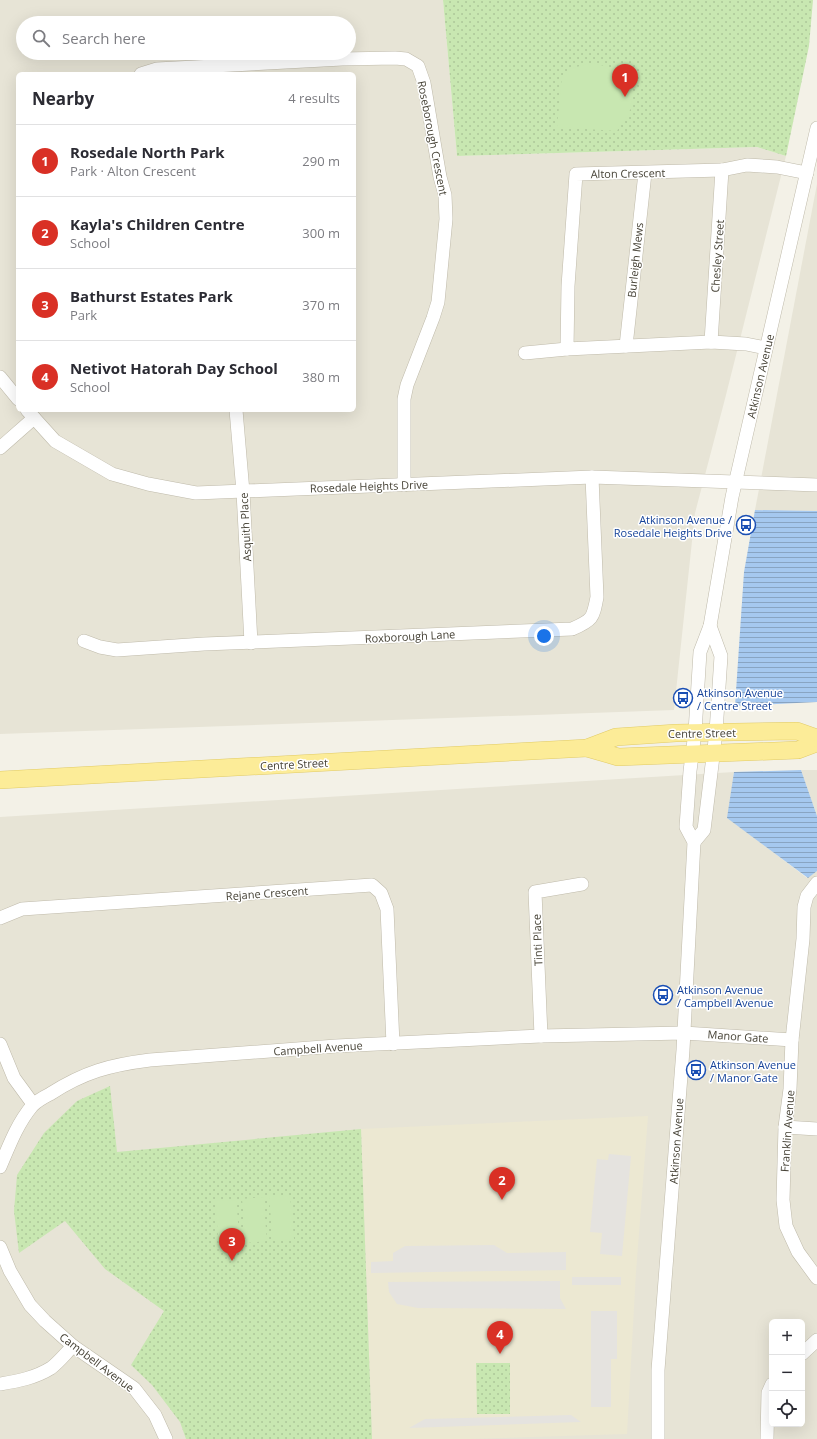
<!DOCTYPE html>
<html lang="en">
<head>
<meta charset="utf-8">
<style>
  :root { --surface:#fff; --page:#f2f2f3; --text:#2b2b33; --muted:#7c7c81; --line:#e1e1e2; --accent:#d93025 }
  body { margin:0; font-family:"Open Sans",sans-serif; background:var(--page); color:var(--text) }
  .controls { position:absolute; right:12px; bottom:12px; display:grid; overflow:hidden; border-radius:6px; box-shadow:0 4px 16px #0002 }
  .controls button { width:36px; height:36px; display:grid; place-items:center; padding:0; border:0; border-bottom:1px solid var(--line); background:var(--surface); color:var(--text); font:20px sans-serif }
  .you { position:absolute; left:544px; top:636px; width:14px; height:14px; margin:-10px; border:3px solid #fff; border-radius:50%; background:#1a73e8; box-shadow:0 0 0 6px #1a73e833 }
  .badge { display:grid; place-items:center; width:26px; height:26px; border-radius:50%; background:var(--accent); color:#fff; font-size:13px; font-weight:700 }
  .pin { position:absolute; translate:-50% -33px; filter:drop-shadow(0 1px 2px #0008) }
  .pin::after { content:''; position:absolute; top:21px; width:14px; height:12px; background:inherit; clip-path:polygon(0 0,100% 0,50% 100%) }
  .list { margin:0; padding:0; list-style:none }
  h2 { display:flex; justify-content:space-between; align-items:center; height:52px; margin:0; padding:0 16px; font-size:17px }
  h2 small { font-size:13px; font-weight:400; color:var(--muted) }
  .list li { display:grid; grid-template-columns:26px 1fr auto; gap:12px; align-items:center; box-sizing:border-box; height:72px; padding:0 16px; border-top:1px solid var(--line) }
  .list b { display:block; font-size:15px; white-space:nowrap }
  .list p { margin:0; font-size:13px; white-space:nowrap; color:var(--muted) }
  .list em { font-size:13px; font-style:normal; color:var(--muted) }
  .icon { flex:none; width:22px; height:22px; fill:none; stroke:currentColor; stroke-width:2; stroke-linecap:round; stroke-linejoin:round }
  .map { position:relative; flex:none; width:817px; height:1439px; overflow:hidden }
  .search { position:absolute; background:var(--surface); box-shadow:0 4px 16px #0002; left:16px; top:16px; width:340px; height:44px; display:flex; align-items:center; gap:10px; box-sizing:border-box; padding:0 14px; border-radius:22px; color:var(--muted); font-size:15px }
  .panel { position:absolute; background:var(--surface); box-shadow:0 4px 16px #0002; left:16px; top:72px; width:340px; height:340px; border-radius:6px }
  .map>svg:first-child { display:block }
  .residential { fill:#e7e4d6; fill-rule:evenodd }
  .education { fill:#ece8d2 }
  .park { fill:url(#park-dots) }
  .pitch { fill:#c8e7b1 }
  .parking { fill:#e5e3df }
  .water { fill:url(#water-rules) }
  .lines { fill:none; stroke-linecap:round; stroke-linejoin:round }
  .minor-casing { stroke:#bfbaaa; stroke-width:14 }
  .major-casing { stroke:#e1cb67; stroke-width:18 }
  .minor { stroke:#fff; stroke-width:13 }
  .major { stroke:#fcec98; stroke-width:17 }
  .labels { text-anchor:middle; dominant-baseline:central; stroke-width:3; stroke-linejoin:round; paint-order:stroke }
  .street-label { font-size:11px; fill:#464236; stroke:#fff }
  .transit-label { font-size:11px; fill:#164399; stroke:#fff; text-anchor:start }
</style>
</head>
<body>
<div class="map">
<svg width="817" height="1439" viewBox="0 0 817 1439">
  <defs>
    <pattern id="park-dots" width="8" height="8" patternUnits="userSpaceOnUse"><rect width="8" height="8" fill="#c8e7b1"/><path d="M2 2h.1M6 6h.1" fill="none" stroke="#adc799" stroke-width="1.8" stroke-linecap="round"/></pattern>
    <pattern id="water-rules" width="6" height="5" patternUnits="userSpaceOnUse"><rect width="6" height="5" fill="#a5c8ef"/><path d="M0 2.5h6" fill="none" stroke="#88a4c2"/></pattern>
  </defs>
  <rect width="100%" height="100%" fill="#f3f1e7"/>
  <g class="residential">
    <path d="M0,0H443L457,156L757,147L786,156L726,395L695,513L674,710L0,734ZM23,23H349V53H23ZM18,74H354V410H18Z"/>
    <path d="M817,184V511L755,510Z"/>
    <path d="M801,770H817V816Z"/>
    <path d="M734,772L728,818L807,878L817,871V1439H0V817ZM772,1322H802V1424H772Z"/>
  </g>
  <path class="education" d="M648,1116L636,1272L627,1434L470,1439H372L361,1129Z"/>
  <g class="park">
    <path d="M443,0H813L809,46L786,156L757,147L457,156Z"/>
    <path d="M110,1086L117,1152L361,1129L372,1439H186L180,1422L152,1385L131,1365L164,1311L105,1269L65,1221L19,1253L14,1211L17,1175L44,1133L77,1101Z"/>
    <path d="M476,1363H510V1414H477Z"/>
  </g>
  <g class="pitch">
    <path d="M593,63L616,69L631,82L632,107L617,131L557,127L562,76L572,68Z"/>
    <path d="M290,1195L294,1239L273,1241L269,1197Z"/>
    <path d="M263,1197L267,1241L246,1243L242,1199Z"/>
    <path d="M236,1200L240,1244L219,1246L215,1201Z"/>
  </g>
  <g class="parking">
    <path d="M609,1154L631,1156L622,1256L600,1254L602,1233L590,1232L597,1159L608,1160Z"/>
    <path d="M494,1245L507,1253L566,1252V1270L371,1273V1262L393,1261V1253L405,1246Z"/>
    <rect x="572" y="1277" width="49" height="8"/>
    <path d="M560,1281V1298L566,1309L418,1308L397,1304L389,1292L388,1282Z"/>
    <path d="M591,1311H617V1359H611V1407H591Z"/>
    <path d="M571,1415L581,1422L409,1428L425,1419Z"/>
  </g>
  <g class="water">
    <path d="M755,510L817,511V702L735,706L744,572Z"/>
    <path d="M801,770L817,816V871L808,878L727,818L734,772Z"/>
  </g>
  <g class="lines">
    <g class="minor-casing">
      <g id="minor">
        <path d="M141,74L157,69L342,59L395,58L406,59L418,66L424,83L440,177L445,195L446,219L438,302L433,318L407,385L404,399V485"/>
        <path d="M711,342L722,170"/>
        <path d="M626,346L645,173"/>
        <path d="M766,348L746,344L711,342L567,349L568,286L576,174L722,170L747,165L777,167L807,173"/>
        <path d="M525,353L567,349"/>
        <path d="M0,377L18,399"/>
        <path d="M27,410L55,441L112,474L148,484L196,493L592,477L817,485"/>
        <path d="M236,410L243,492L251,643"/>
        <path d="M0,448L34,418"/>
        <path d="M84,641L100,647L117,650L204,644L572,629C593,620 593,618 597,597L592,477"/>
        <path d="M694,842L704,830L716,732L721,656L710,626"/>
        <path d="M817,883L807,896L804,907L803,939L792,1040L790,1089L785,1127L783,1200L786,1226L798,1252L817,1278"/>
        <path d="M0,918L22,909L372,885L381,893L387,909L393,1044"/>
        <path d="M541,1036L535,892L582,884"/>
        <path d="M0,1044L14,1078L33,1104"/>
        <path d="M785,1127L817,1129"/>
        <path d="M0,1167C9,1146 17,1124 32,1106C37,1101 44,1097 50,1094C84,1072 110,1065 150,1060L336,1046L541,1036L684,1033L792,1040"/>
        <path d="M0,1247L10,1271L30,1305L45,1321L73,1346L134,1388L155,1415L166,1439"/>
        <path d="M802,1354L817,1340"/>
        <path d="M0,1384C18,1381 35,1378 51,1368C59,1362 66,1353 73,1346"/>
        <path d="M658,1439V1370L683,1050L694,842L686,827L690,771L695,732L700,652L710,626L732,497L817,128"/>
        <path d="M767,1439L768,1393L772,1384"/>
      </g>
    </g>
    <g class="major-casing">
      <g id="major">
        <path d="M587,748L618,757L798,750L817,743"/>
        <path d="M0,780L587,748L616,737L676,733L797,731L817,738"/>
      </g>
    </g>
    <use href="#minor" class="minor"/>
    <use href="#major" class="major"/>
  </g>
  <defs>
    <g id="bus-ring" transform="scale(1)"><circle r="9.5" fill="#fff" stroke="#1a4fb4" stroke-width="1.5"/><path d="M-5-6H5V4H4V6H2V4H-2V6H-4V4H-5ZM-3.5-4V0h7V-4ZM-3.5 1.2v1.5H-2V1.2ZM2 1.2v1.5H3.5V1.2Z" fill="#1a4fb4"/></g>
  </defs>
  <g fill-rule="evenodd">
    <use href="#bus-ring" x="746" y="525"/>
    <use href="#bus-ring" x="683" y="698"/>
    <use href="#bus-ring" x="663" y="995"/>
    <use href="#bus-ring" x="696" y="1070"/>
  </g>
  <g class="labels">
    <g class="street-label">
      <text transform="translate(433 138) rotate(79)">Roseborough Crescent</text>
      <text transform="translate(628 173) rotate(-1)">Alton Crescent</text>
      <text transform="translate(717 256) rotate(-86)">Chesley Street</text>
      <text transform="translate(635 260) rotate(-84)">Burleigh Mews</text>
      <text transform="translate(760 376) rotate(-77)">Atkinson Avenue</text>
      <text transform="translate(369 486) rotate(-2)">Rosedale Heights Drive</text>
      <text transform="translate(245 527) rotate(-93)">Asquith Place</text>
      <text transform="translate(410 636) rotate(-3)">Roxborough Lane</text>
      <text transform="translate(702 733) rotate(-1)">Centre Street</text>
      <text transform="translate(294 764) rotate(-3)">Centre Street</text>
      <text transform="translate(267 893) rotate(-4)">Rejane Crescent</text>
      <text transform="translate(537 940) rotate(-92)">Tinti Place</text>
      <text transform="translate(738 1036) rotate(4)">Manor Gate</text>
      <text transform="translate(318 1048) rotate(-4)">Campbell Avenue</text>
      <text transform="translate(787 1131) rotate(-86)">Franklin Avenue</text>
      <text transform="translate(676 1141) rotate(-86)">Atkinson Avenue</text>
      <text transform="translate(97 1362) rotate(37)">Campbell Avenue</text>
    </g>
    <g class="transit-label">
      <text x="732" y="519" text-anchor="end">Atkinson Avenue /<tspan x="732" dy="13">Rosedale Heights Drive</tspan></text>
      <text x="697" y="692">Atkinson Avenue<tspan x="697" dy="13">/ Centre Street</tspan></text>
      <text x="677" y="989">Atkinson Avenue<tspan x="677" dy="13">/ Campbell Avenue</tspan></text>
      <text x="710" y="1064">Atkinson Avenue<tspan x="710" dy="13">/ Manor Gate</tspan></text>
    </g>
  </g>
</svg>
<div class="controls">
<button>+</button>
<button>−</button>
<button><svg class="icon" aria-label="locate" viewBox="0 0 24 24"><circle cx="12" cy="12" r="6"/><path d="M12 2v4M12 18v4M2 12h4M18 12h4"/></svg></button>
</div>
<div class="you"></div>
<div class="pin badge" style="left:625px;top:97px">1</div>
<div class="pin badge" style="left:502px;top:1200px">2</div>
<div class="pin badge" style="left:232px;top:1261px">3</div>
<div class="pin badge" style="left:500px;top:1354px">4</div>
<div class="search"><svg class="icon" aria-label="search" viewBox="0 0 24 24"><circle cx="10" cy="10" r="6"/><path d="M15 15l6 6"/></svg>Search here</div>
<section class="panel">
<h2>Nearby<small>4 results</small></h2>
<ul class="list">
<li><span class="badge">1</span><div><b>Rosedale North Park</b><p>Park · Alton Crescent</p></div><em>290 m</em></li>
<li><span class="badge">2</span><div><b>Kayla's Children Centre</b><p>School</p></div><em>300 m</em></li>
<li><span class="badge">3</span><div><b>Bathurst Estates Park</b><p>Park</p></div><em>370 m</em></li>
<li><span class="badge">4</span><div><b>Netivot Hatorah Day School</b><p>School</p></div><em>380 m</em></li>
</ul>
</section>
</div>
</body>
</html>
